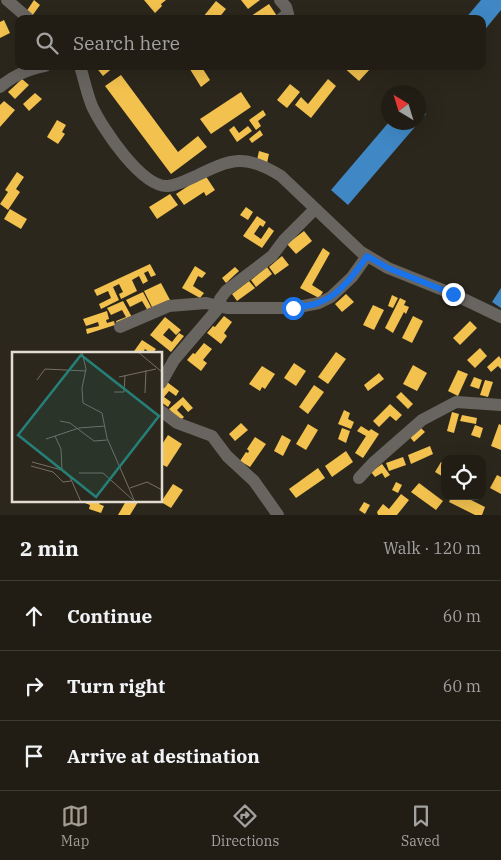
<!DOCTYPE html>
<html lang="en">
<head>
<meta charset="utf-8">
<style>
  :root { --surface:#211d15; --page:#2d2a22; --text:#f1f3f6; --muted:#a2a2a0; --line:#3e3b34; --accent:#a29d91 }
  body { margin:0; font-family:"IBM Plex Serif",serif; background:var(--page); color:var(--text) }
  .controls { position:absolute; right:15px; bottom:15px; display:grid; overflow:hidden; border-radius:10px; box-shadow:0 5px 20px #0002 }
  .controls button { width:45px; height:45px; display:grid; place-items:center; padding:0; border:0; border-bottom:1px solid var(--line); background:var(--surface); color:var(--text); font:25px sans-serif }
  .compass { position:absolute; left:381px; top:85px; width:45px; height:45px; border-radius:50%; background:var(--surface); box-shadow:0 5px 20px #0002; rotate:322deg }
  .stop { position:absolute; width:15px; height:15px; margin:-11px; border:4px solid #1a73e8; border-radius:50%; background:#fff }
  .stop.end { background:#1a73e8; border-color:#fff; box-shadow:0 1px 5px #0008 }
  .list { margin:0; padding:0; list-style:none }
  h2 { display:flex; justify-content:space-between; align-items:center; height:65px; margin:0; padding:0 20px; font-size:21px }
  h2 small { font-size:16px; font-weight:400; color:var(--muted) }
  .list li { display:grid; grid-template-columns:32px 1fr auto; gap:15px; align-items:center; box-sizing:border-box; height:70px; padding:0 20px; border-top:1px solid var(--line) }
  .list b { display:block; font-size:19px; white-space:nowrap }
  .list em { font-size:16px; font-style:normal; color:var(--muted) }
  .icon { flex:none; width:28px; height:28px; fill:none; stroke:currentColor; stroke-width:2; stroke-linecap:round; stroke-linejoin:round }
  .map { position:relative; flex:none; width:501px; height:515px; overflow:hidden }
  .search { position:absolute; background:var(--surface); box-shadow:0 5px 20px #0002; left:15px; right:15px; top:15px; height:55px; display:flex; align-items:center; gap:12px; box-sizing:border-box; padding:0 18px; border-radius:10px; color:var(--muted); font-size:19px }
  .sheet { height:275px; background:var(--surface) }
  nav { display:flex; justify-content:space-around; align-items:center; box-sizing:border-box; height:70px; border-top:1px solid var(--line); background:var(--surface); font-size:14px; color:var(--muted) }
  nav a { display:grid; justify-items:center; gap:2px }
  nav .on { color:var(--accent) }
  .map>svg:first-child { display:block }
  .homes { fill:#f2c14e }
  .schools { fill:#3f88c5 }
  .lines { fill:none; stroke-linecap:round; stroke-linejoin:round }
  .minor { stroke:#686561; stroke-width:12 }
  .route { stroke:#1a73e8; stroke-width:6 }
  .inset-road { fill:none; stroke:#756f64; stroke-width:1 }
  .view { fill:#248078; fill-opacity:0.15; stroke:#248078; stroke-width:2.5 }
  .inset-edge { fill:none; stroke:#e2dcd0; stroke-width:2.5 }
</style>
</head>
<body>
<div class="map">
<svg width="501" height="515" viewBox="0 0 501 515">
  <rect width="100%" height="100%" fill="#2c271c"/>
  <g class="homes">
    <path d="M34,0L40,5L32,16L26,12Z"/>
    <path d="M144,0H166L161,4L162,6L155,13Z"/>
    <path d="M241,0H260L248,9Z"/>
    <path d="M216,1L226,9L218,19H205L203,17Z"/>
    <path d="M269,4L277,16L273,19H252L251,16Z"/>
    <path d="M4,20L10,33L0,38V22Z"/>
    <path d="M95,66H115L103,76Z"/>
    <path d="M188,66H201L210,80L201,87Z"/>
    <path d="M342,66H368L371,68L359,81Z"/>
    <path d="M121,75L178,152L198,136L207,147L171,174L105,86Z"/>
    <path d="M22,79L29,85L15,99L8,92Z"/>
    <path d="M328,79L336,86L311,118L295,105L301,97L308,104Z"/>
    <path d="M290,84L300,92L287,108L277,100Z"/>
    <path d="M241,92L251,107L211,134L200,119Z"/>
    <path d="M35,93L42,99L29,111L23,104Z"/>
    <path d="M4,101L15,110L0,127V105Z"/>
    <path d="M263,110L266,115L258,121L261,126L256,130L249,120Z"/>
    <path d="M57,120L66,125L62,132L65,134L58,144L47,137Z"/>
    <path d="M234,126L239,133L248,126L252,131L237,142L229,130Z"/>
    <path d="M260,130L263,135L252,143L249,139Z"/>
    <path d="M259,151L269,154L267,163L257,160Z"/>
    <path d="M17,172L24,177L16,189L20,192L8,210L0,204L8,192L5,190Z"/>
    <path d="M205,175L215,190L206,196L204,192L184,205L176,194Z"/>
    <path d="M170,194L178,205L157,219L149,207Z"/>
    <path d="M246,207L253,212L248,220L240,215Z"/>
    <path d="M10,209L27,219L21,229L4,219Z"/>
    <path d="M257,216L266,222L263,227L260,225L254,234L261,239L269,227L274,231L262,248L243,236Z"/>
    <path d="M304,231L312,241L296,254L287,244Z"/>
    <path d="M323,248L330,253L312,285L323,292L319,298L300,288Z"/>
    <path d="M282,256L289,265L275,275L269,267Z"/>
    <path d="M150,264L156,275L151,277L148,271L144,273L148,281L143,284L139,276L132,280L137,291L121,299L119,294L123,292L119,284L113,287L119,300L101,309L99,304L111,298L108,291L97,296L94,290Z"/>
    <path d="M195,266L206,273L202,278L198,276L193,286L204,293L200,298L182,288Z"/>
    <path d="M235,267L239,271L226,283L222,278Z"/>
    <path d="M267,267L272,274L256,287L251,280Z"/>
    <path d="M249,281L255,288L237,301L232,294Z"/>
    <path d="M161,283L170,300L153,309L144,291Z"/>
    <path d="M143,292L152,309L148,311L142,301L130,307L126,300Z"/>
    <path d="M346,294L354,302L342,312L335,304Z"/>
    <path d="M392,295L398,298L393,308L388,306Z"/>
    <path d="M400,298L406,301L404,305L409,307L406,314L404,312L393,333L385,328Z"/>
    <path d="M123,301L133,319L118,326L116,321L126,317L122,310L111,315L107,308Z"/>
    <path d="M373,305L384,310L374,330L363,325Z"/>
    <path d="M107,311L109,319L106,320L107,323L114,321L115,325L87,334L86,329L99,326L98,322L86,326L83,319Z"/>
    <path d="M224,316L232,322L224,333L227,336L221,344L207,333L213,326L215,327Z"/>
    <path d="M413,316L423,321L412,343L402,338Z"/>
    <path d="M165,317L181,330L176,335L169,328L163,335L172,342L179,333L184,336L171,352L150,335Z"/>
    <path d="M470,321L477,328L460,345L453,338Z"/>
    <path d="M142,340L156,349L152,354L145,349L142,354H132Z"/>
    <path d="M204,343L212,349L203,360L207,363L201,371L187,360L193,353L195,354Z"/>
    <path d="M480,348L487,356L475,368L467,360Z"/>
    <path d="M336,352L346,359L328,384L318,377Z"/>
    <path d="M499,356L501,359V369L498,366L491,372L487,367Z"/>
    <path d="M294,363L306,371L296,386L284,378Z"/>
    <path d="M413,365L427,373L417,391L403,384Z"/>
    <path d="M262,366L275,374L265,389L262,387L260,391L249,384Z"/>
    <path d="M458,370L468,374L458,396L448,391Z"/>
    <path d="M379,373L384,379L368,391L364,385Z"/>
    <path d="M474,377L482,380L479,389L470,386Z"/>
    <path d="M485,380L493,382L488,397L480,395Z"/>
    <path d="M167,382L179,391L176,396L169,391L164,397L171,402L168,407L161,402V390Z"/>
    <path d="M314,385L324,392L308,414L299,407Z"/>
    <path d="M401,392L413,404L408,409L396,397Z"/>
    <path d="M183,397L193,408L188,412L182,405L177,410L184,417L180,421L169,409Z"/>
    <path d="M390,404L402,415L396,421L390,416L379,427L373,421Z"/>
    <path d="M344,410L350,413L348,419L354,422L351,429L338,424Z"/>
    <path d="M452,412L459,414L454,433L447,431Z"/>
    <path d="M462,415L477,418L476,424L460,421Z"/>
    <path d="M241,423L248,430L235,441L229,434Z"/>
    <path d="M308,424L318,430L306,450L296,444Z"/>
    <path d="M499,424L501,425V450L491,446Z"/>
    <path d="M475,425L483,428L480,438L471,435Z"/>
    <path d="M361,426L369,431L371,429L379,434L363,458L355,453L366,436L357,431Z"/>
    <path d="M420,427L425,432L414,442L409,436Z"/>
    <path d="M342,428L350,431L346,443L338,439Z"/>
    <path d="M168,435L182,444L167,467L161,464V446Z"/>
    <path d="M282,435L291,440L283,456L274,451Z"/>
    <path d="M255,437L266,444L250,467L240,461L246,452L248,453L249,451L247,449Z"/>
    <path d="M430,446L433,454L411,464L408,455Z"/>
    <path d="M346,451L353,462L332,477L325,466Z"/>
    <path d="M403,457L406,465L389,471L386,463Z"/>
    <path d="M441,462L445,465V478L435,472Z"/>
    <path d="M382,464L390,475L385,478L382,473L375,477L371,472Z"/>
    <path d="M318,468L325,478L296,498L289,489Z"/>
    <path d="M497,475L501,477V494L490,488Z"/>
    <path d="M396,482L402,485L398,493L392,490Z"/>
    <path d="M419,483L443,501L436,510L411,492Z"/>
    <path d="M173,484L183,490L171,508L161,502Z"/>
    <path d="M401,494L409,500L397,515H378L377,512L383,504L389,509Z"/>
    <path d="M452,496H463L485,507L482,515H475L449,502Z"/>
    <path d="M80,501H101L99,504L104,506L101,513L89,509L90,505Z"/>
    <path d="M126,501L138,502L130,515H118Z"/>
    <path d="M364,502L370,505L365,514L359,510Z"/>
  </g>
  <g class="schools">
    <path d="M481,0H501V10L482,33V19H465Z"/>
    <path d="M418,108L426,114L348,205L331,190L389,122H418Z"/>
    <path d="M501,288V308L492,302Z"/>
  </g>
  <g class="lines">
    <g class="minor">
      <path d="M7,0L29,19"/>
      <path d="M280,0L286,7L288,14L281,19"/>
      <path d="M80,66C84,79 87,94 92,106C102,128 142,188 168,186C178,185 187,180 196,176C232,158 246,154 281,176L361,252L388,268L453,294L501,317"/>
      <path d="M0,87C14,75 27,70 45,66"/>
      <path d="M120,327L169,306L206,303L227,308H293L319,303L331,297L352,277L367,256"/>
      <path d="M161,383L174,360L221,305L220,299L226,291L272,256L284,240L315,209"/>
      <path d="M161,411L177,423L212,436L227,456L254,481L278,515"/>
      <path d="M359,478L373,463L422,420L456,402L501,405"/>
    </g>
  </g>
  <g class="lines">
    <path class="route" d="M293,308C302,306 312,306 320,302C340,295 355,273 367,256L388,268L453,294"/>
  </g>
  <g transform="translate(12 352)">
    <rect width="150" height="150" fill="#2c271c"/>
    <path class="inset-road" d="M70,0L74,17L70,36L71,51L90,61L95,86L123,150M126,0L150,20M107,25L144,17M25,28L33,17L74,19M102,40H112L113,24M133,41L134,18M48,69L58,71L82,89L95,88M43,84L49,97L50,118M34,87L67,76L93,74M20,110L50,118L58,125L69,150M19,114L41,120L51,130L59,129M67,121H91L121,148M118,136L135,130L150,138"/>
    <path class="view" d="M69,3L147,64L84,145L6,83Z"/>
    <rect width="150" height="150" class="inset-edge"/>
  </g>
</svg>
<div class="controls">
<button><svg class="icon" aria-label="locate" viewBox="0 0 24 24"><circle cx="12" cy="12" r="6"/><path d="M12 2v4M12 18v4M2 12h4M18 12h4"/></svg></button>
</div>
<svg class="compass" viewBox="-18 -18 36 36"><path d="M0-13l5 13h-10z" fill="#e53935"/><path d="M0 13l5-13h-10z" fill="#a2a2a0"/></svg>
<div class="stop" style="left:293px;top:308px"></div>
<div class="stop end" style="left:453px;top:294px"></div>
<div class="search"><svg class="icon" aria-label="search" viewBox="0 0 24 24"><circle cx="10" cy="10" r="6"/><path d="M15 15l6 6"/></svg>Search here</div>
</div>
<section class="sheet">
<h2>2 min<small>Walk · 120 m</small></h2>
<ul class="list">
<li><svg class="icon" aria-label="ahead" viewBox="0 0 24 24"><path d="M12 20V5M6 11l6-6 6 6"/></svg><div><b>Continue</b></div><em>60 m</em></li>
<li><svg class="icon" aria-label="right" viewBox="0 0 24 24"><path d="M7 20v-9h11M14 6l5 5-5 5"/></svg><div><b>Turn right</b></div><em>60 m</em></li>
<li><svg class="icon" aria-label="arrive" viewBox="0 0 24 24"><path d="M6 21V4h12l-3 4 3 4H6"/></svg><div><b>Arrive at destination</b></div></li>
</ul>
</section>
<nav>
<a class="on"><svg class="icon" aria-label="map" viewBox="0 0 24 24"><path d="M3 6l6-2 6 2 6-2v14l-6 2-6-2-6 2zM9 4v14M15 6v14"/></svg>Map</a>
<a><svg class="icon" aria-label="directions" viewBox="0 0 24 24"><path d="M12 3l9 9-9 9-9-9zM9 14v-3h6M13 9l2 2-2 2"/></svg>Directions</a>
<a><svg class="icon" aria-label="saved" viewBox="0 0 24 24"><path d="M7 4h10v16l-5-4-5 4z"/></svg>Saved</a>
</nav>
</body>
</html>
